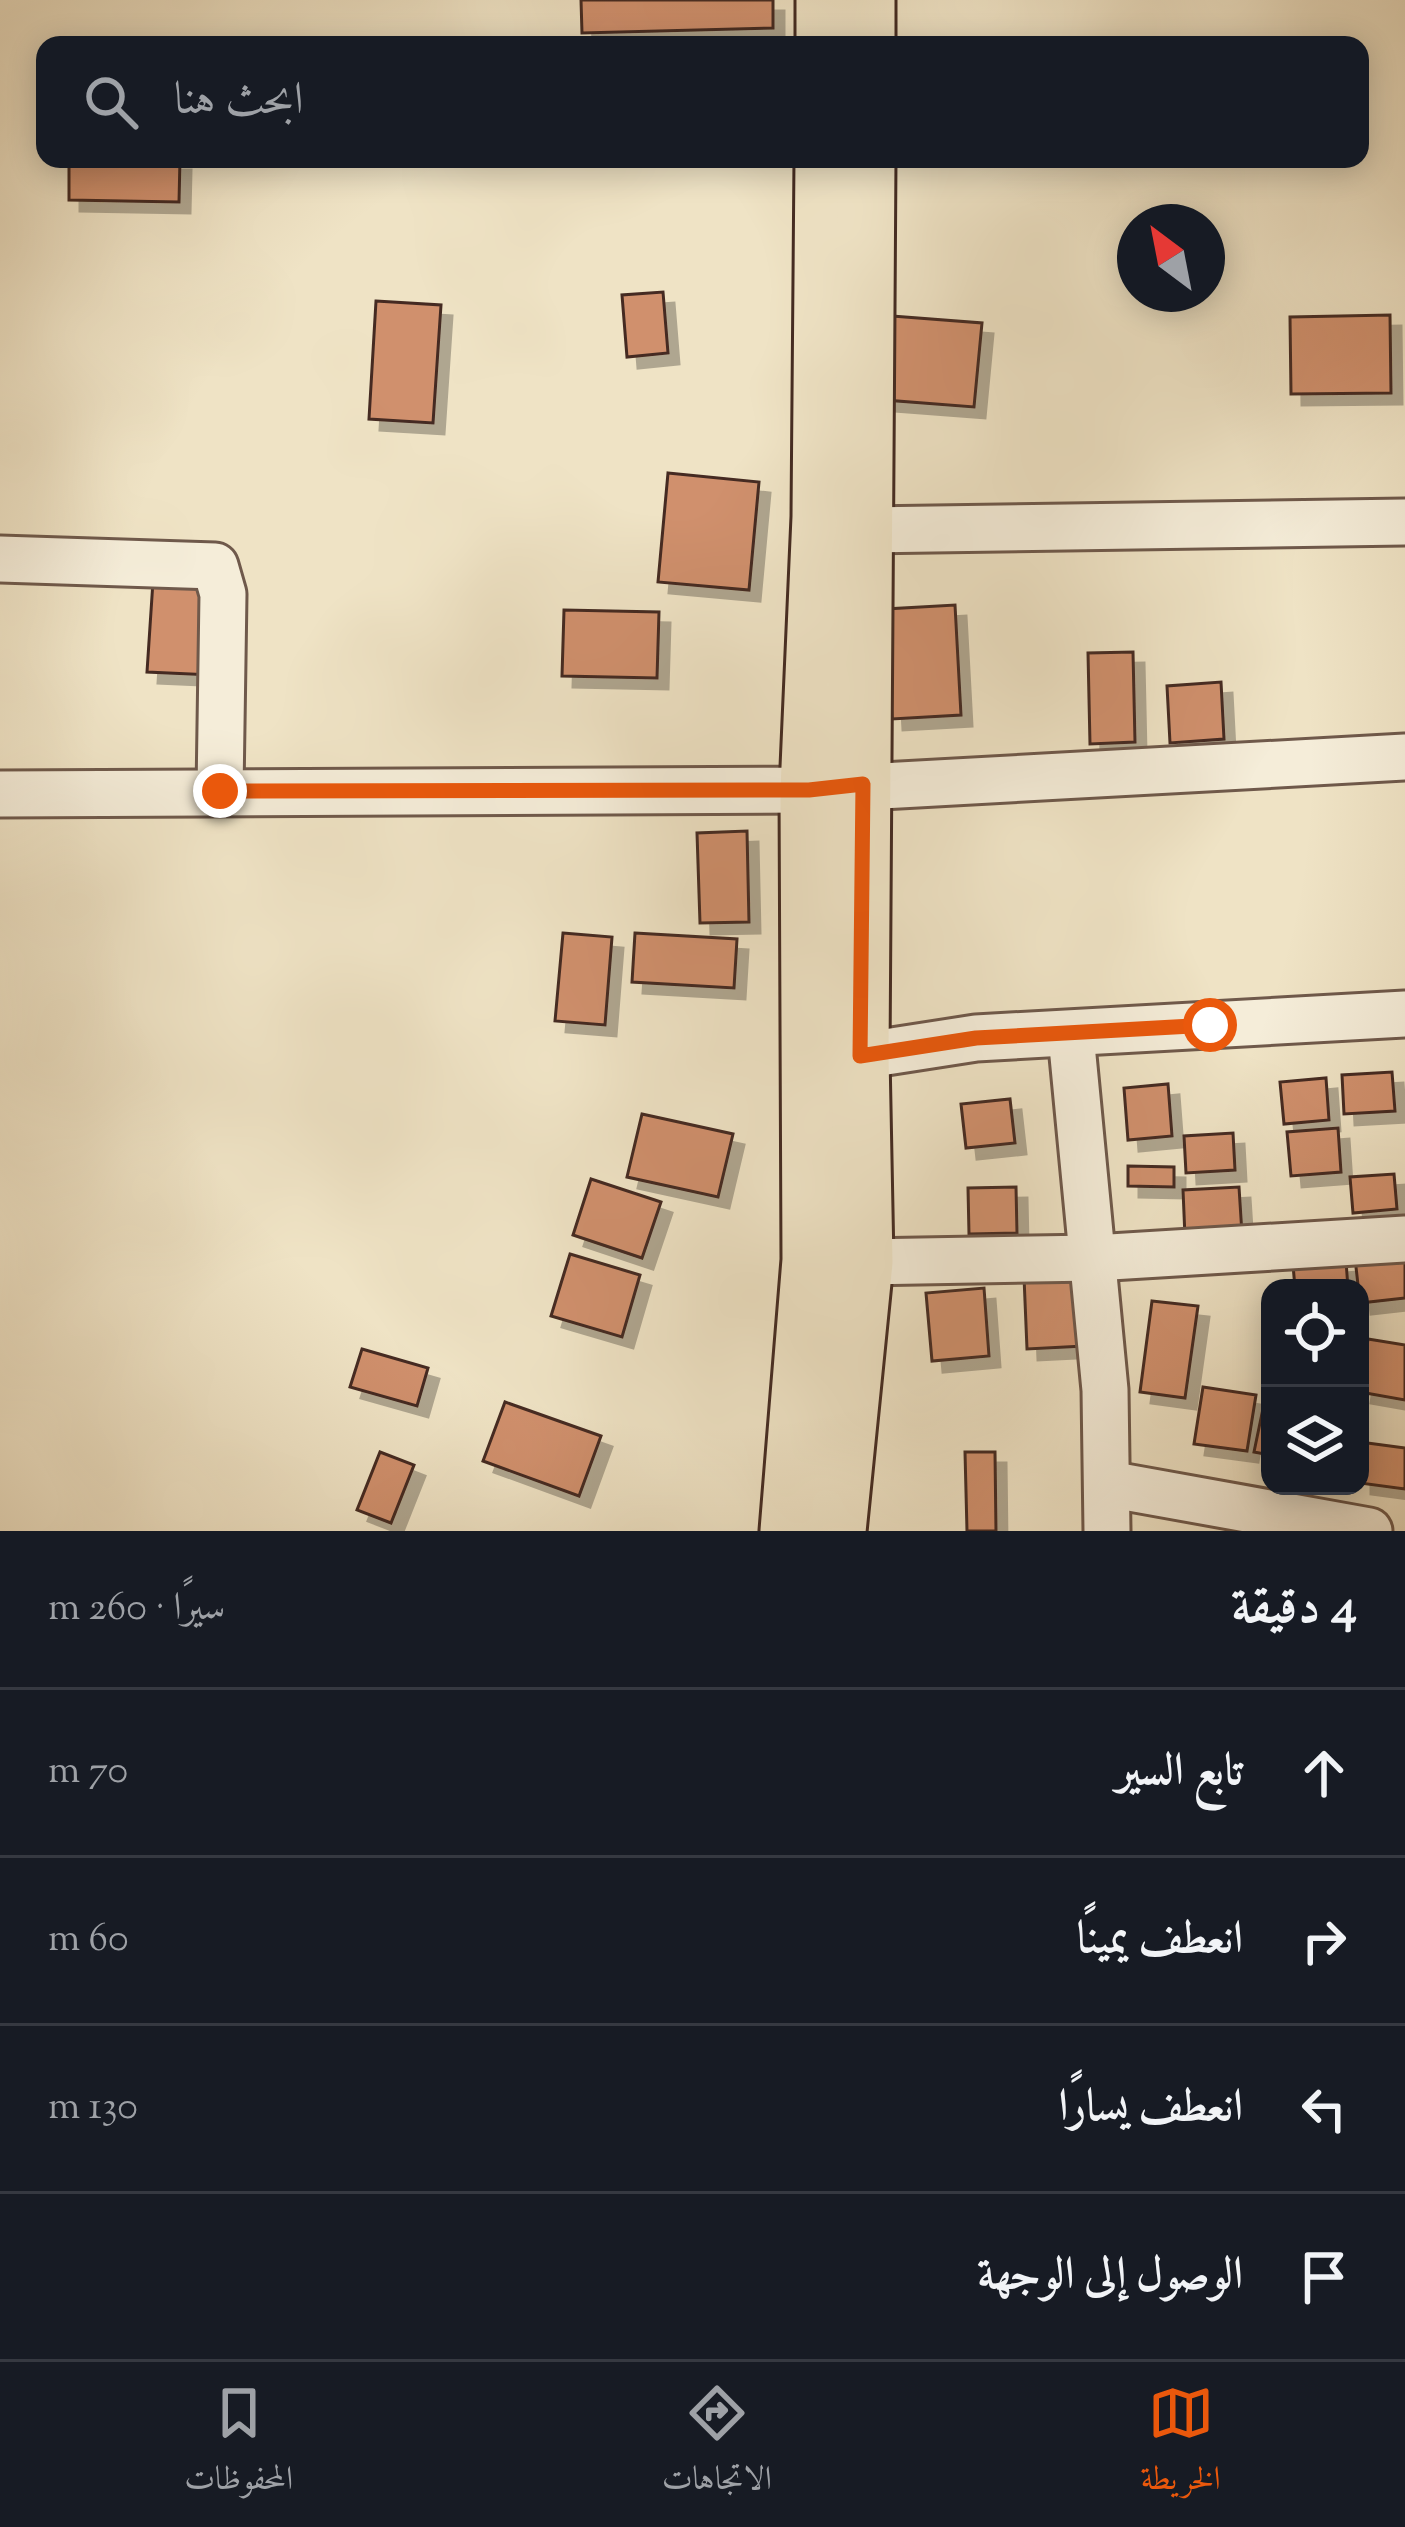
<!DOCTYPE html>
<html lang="ar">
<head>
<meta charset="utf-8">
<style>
  :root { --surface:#171b24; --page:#242831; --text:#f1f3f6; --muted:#9ea1a6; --line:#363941; --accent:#ea580c }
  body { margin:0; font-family:"Sorts Mill Goudy",Amiri,serif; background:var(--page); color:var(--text); direction:rtl }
  .controls { position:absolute; right:36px; bottom:36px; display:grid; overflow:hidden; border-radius:24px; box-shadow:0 6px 30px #0003 }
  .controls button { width:108px; height:108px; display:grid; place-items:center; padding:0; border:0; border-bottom:3px solid var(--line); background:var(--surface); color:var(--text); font:60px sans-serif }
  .compass { position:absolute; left:1117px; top:204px; width:108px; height:108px; border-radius:50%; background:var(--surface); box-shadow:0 6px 30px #0003; rotate:328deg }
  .stop { position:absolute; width:36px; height:36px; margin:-27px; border:9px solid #ea580c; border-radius:50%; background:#fff }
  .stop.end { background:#ea580c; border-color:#fff; box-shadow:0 3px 12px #0008 }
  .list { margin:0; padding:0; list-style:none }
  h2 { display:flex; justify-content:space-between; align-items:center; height:156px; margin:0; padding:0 48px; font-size:51px }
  h2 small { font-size:39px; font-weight:400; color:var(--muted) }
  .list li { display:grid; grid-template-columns:78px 1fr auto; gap:36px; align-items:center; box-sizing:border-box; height:168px; padding:0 48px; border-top:3px solid var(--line) }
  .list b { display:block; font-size:45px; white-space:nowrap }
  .list em { font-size:39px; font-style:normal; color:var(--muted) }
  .icon { flex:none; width:66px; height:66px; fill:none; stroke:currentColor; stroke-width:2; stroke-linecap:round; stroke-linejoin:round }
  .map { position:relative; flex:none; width:1405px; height:1531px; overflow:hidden; direction:ltr }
  .search { position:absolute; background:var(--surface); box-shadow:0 6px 30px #0003; left:36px; right:36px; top:36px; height:132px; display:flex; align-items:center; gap:30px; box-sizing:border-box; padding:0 42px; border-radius:24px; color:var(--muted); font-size:45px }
  .sheet { height:828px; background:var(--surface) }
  nav { display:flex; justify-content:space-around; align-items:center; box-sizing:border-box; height:168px; border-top:3px solid var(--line); background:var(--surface); font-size:33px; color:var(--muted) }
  nav a { display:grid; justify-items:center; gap:6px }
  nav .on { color:var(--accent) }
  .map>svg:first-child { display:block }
  .building { fill:#d0906d; stroke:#442b22; stroke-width:3; filter:url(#shadow) }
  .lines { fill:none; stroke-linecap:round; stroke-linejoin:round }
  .minor-casing { stroke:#6f594b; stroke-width:51 }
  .major-casing { stroke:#442b22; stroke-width:63 }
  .minor { stroke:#f5edd9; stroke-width:45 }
  .major { stroke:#efe3c5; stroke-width:57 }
  .route { stroke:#ea580c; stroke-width:15 }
</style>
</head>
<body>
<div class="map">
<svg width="1405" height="1531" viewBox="0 0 1405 1531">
  <defs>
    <filter id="shadow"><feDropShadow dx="11" dy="11" stdDeviation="0" flood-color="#0004"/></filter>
  </defs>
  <rect width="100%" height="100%" fill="#efe3c5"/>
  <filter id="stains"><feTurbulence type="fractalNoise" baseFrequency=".00167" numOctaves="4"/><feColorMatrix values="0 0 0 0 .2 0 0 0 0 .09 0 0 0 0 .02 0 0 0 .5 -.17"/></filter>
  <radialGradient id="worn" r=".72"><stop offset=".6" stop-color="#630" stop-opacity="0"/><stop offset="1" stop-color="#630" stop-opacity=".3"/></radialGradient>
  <g class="building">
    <path d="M581,0H773V28L582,33Z"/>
    <path d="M69,159H180L179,202L69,200Z"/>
    <path d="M663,292L668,353L627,357L622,295Z"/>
    <path d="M376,301L441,305L433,423L369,419Z"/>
    <path d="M1390,315L1391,393L1291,394L1290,317Z"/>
    <path d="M892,316L982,323L974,407L885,400Z"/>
    <path d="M668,473L759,482L749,590L658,582Z"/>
    <path d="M153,581L218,585L212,675L147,672Z"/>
    <path d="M955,605L961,715L892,719L886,609Z"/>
    <path d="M564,610L659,612L657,678L562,676Z"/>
    <path d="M1133,652L1135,742L1090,744L1088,653Z"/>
    <path d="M1221,682L1224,739L1170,743L1167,686Z"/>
    <path d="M747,831L749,922L700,923L697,833Z"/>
    <path d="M563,933L612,937L605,1025L555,1021Z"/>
    <path d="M635,933L737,939L734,988L632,982Z"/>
    <path d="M1392,1072L1395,1111L1344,1114L1342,1075Z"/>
    <path d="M1326,1078L1329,1120L1284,1124L1280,1082Z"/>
    <path d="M1168,1084L1172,1136L1128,1140L1124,1088Z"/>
    <path d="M1010,1099L1015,1143L966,1148L961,1104Z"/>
    <path d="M642,1114L733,1134L718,1197L627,1177Z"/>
    <path d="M1338,1128L1341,1172L1291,1176L1287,1132Z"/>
    <path d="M1233,1133L1235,1170L1186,1173L1184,1136Z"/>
    <path d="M1128,1166L1174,1167V1187L1128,1186Z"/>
    <path d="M1394,1174L1397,1209L1353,1213L1350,1177Z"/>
    <path d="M591,1179L661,1202L642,1258L573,1235Z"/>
    <path d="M1016,1187L1017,1233L969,1234L968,1188Z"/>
    <path d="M1239,1187L1242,1234L1185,1237L1183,1190Z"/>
    <path d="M1405,1252V1298L1360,1303L1355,1258Z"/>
    <path d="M570,1254L640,1275L622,1337L551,1316Z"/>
    <path d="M1346,1261L1348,1288H1295L1293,1265Z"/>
    <path d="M1081,1275L1084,1346L1027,1349L1024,1277Z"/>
    <path d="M984,1288L989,1356L932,1361L926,1293Z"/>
    <path d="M1152,1301L1198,1306L1185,1398L1140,1392Z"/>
    <path d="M1368,1339L1405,1345V1400L1360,1392Z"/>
    <path d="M362,1349L428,1368L417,1406L350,1387Z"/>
    <path d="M1203,1387L1256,1395L1247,1451L1194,1444Z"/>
    <path d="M1266,1394L1270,1395V1455L1254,1452Z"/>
    <path d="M505,1402L601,1436L579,1496L483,1461Z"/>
    <path d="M1360,1442L1405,1448V1489L1360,1483Z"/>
    <path d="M380,1452L414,1465L391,1523L357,1510Z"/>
    <path d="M965,1452H995L996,1531H967Z"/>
  </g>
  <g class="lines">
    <g class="minor-casing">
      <g id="minor">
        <path d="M866,530L1405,522"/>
        <path d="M0,559L215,566L223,594L220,791"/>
        <path d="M0,794L809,790L1405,757"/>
        <path d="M1071,1035L1105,1390L1107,1531"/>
        <path d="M860,1056L976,1038L1405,1014"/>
        <path d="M864,1262L1094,1258L1405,1239"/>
        <path d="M1108,1484L1369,1531"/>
      </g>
    </g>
    <g class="major-casing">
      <g id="major">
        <path d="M866,0V45"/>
        <path d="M825,45V0"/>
        <path d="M789,1531L811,1260L809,790L821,517L824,159"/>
        <path d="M837,1531L864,1262L860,1056L866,159"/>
      </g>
    </g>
    <use href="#minor" class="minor"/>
    <use href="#major" class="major"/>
  </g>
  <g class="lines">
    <path class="route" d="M220,791L809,790L863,784L860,1056L976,1038L1210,1025"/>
  </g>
  <rect width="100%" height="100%" filter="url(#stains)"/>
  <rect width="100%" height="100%" fill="url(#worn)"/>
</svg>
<div class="controls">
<button><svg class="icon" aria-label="locate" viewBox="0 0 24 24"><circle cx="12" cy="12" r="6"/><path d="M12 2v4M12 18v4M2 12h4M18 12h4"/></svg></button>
<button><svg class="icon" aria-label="layers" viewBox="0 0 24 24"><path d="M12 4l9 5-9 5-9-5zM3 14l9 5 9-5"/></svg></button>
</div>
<svg class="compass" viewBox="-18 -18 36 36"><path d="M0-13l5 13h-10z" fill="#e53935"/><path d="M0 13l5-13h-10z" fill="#9ea1a6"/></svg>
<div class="stop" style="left:1210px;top:1025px"></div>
<div class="stop end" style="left:220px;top:791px"></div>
<div class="search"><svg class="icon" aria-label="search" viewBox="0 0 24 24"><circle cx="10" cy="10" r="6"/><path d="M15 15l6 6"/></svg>ابحث هنا</div>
</div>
<section class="sheet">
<h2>4 دقيقة<small>سيرًا · 260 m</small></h2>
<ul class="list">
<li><svg class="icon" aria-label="ahead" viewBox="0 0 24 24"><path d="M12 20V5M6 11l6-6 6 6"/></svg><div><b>تابع السير</b></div><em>70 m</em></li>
<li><svg class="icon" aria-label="right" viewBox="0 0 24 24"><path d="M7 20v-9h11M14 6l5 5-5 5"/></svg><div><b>انعطف يمينًا</b></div><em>60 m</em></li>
<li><svg class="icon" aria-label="left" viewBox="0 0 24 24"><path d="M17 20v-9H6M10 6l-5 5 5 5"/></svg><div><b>انعطف يسارًا</b></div><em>130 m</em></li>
<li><svg class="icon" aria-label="arrive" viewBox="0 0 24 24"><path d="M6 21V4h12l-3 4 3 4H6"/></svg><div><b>الوصول إلى الوجهة</b></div></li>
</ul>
</section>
<nav>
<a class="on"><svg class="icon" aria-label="map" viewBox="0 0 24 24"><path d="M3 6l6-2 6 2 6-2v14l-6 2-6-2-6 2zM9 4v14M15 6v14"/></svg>الخريطة</a>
<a><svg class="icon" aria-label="directions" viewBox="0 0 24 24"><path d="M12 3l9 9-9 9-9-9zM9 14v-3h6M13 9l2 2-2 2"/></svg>الاتجاهات</a>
<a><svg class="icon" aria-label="saved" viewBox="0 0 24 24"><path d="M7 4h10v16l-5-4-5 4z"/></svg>المحفوظات</a>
</nav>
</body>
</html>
